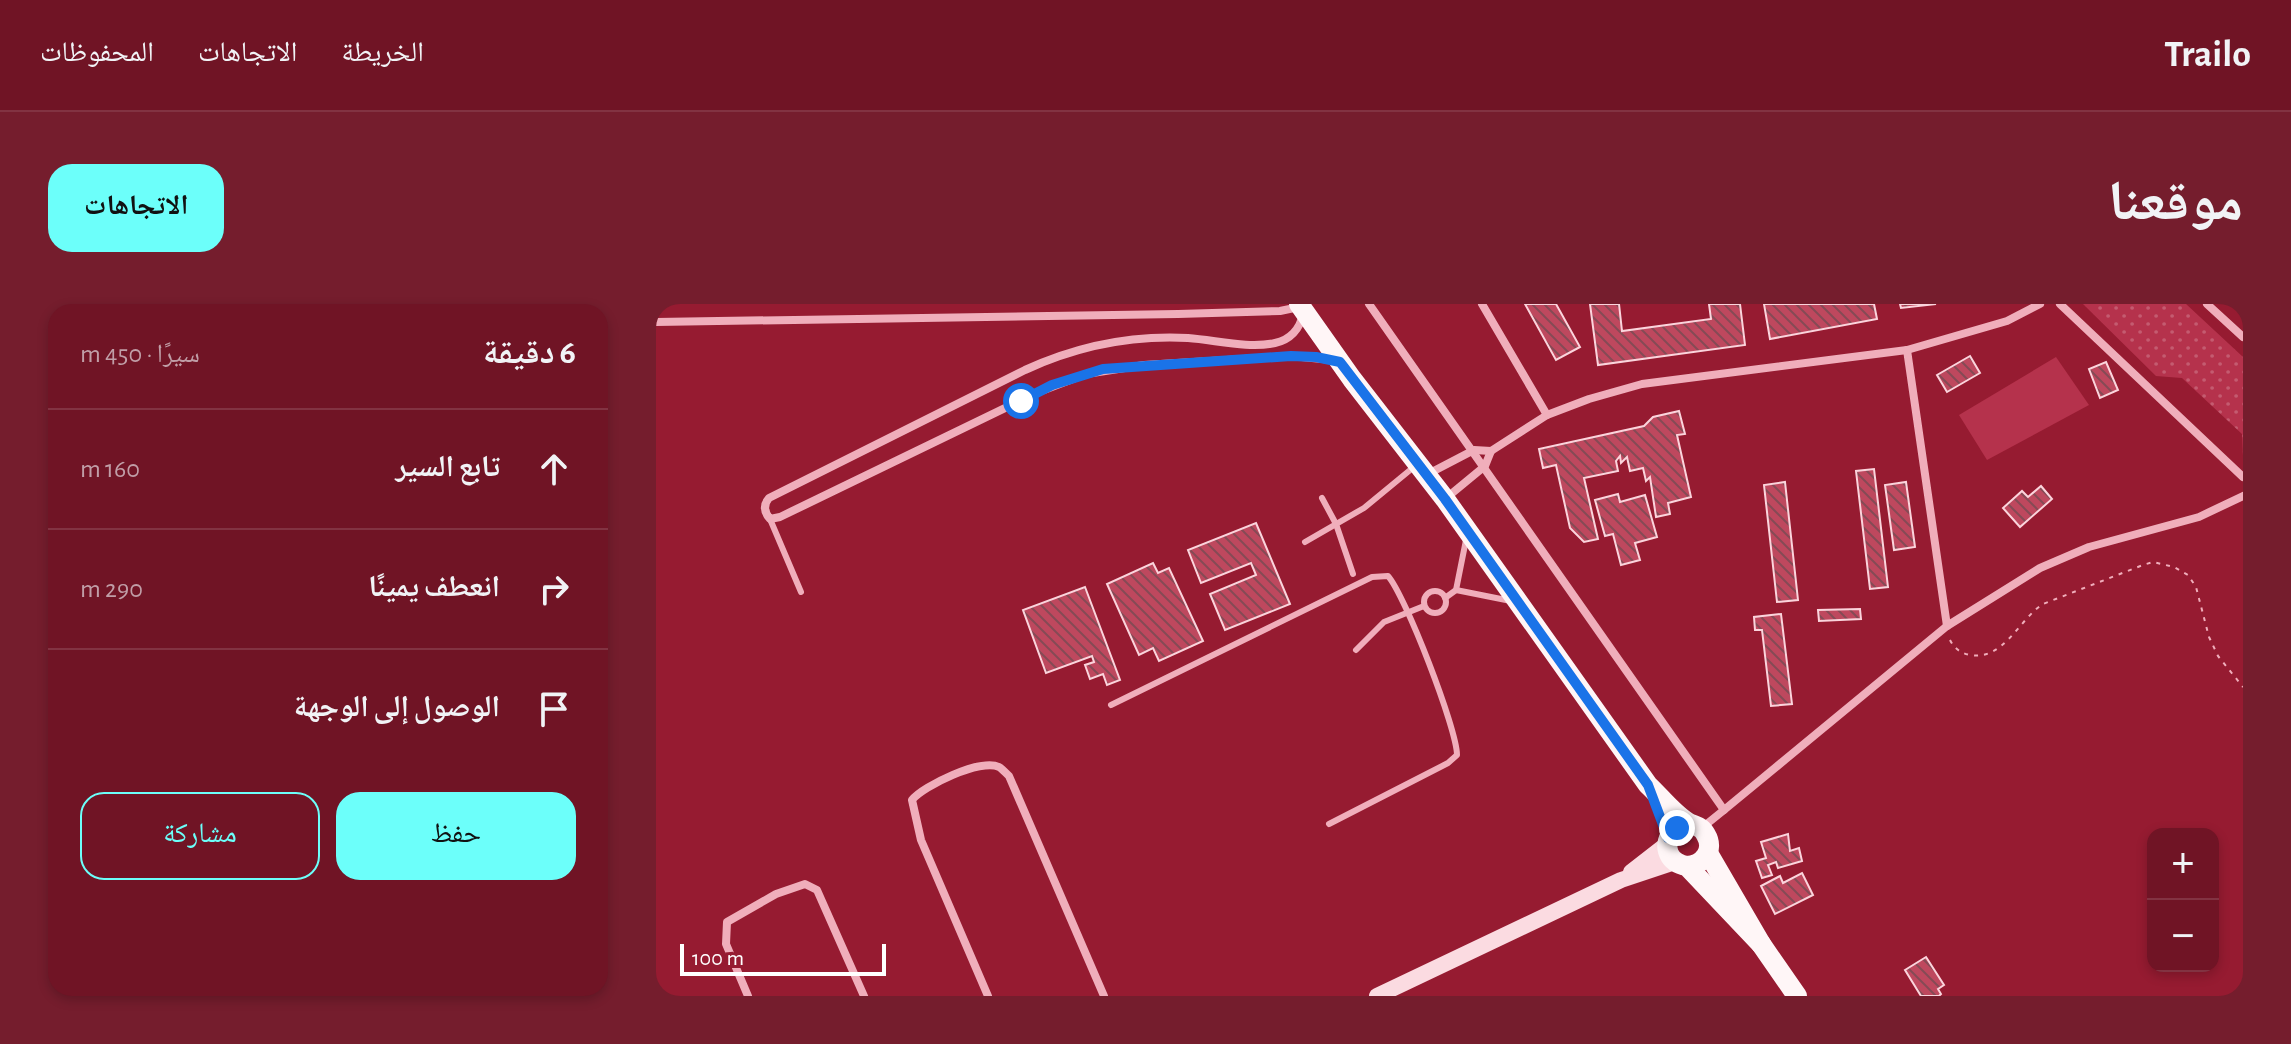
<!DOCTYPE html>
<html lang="ar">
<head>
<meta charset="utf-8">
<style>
  :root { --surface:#701425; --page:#751d2d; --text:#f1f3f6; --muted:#c09ea7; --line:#823342; --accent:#6cfffa }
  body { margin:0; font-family:"Alegreya Sans","Noto Naskh Arabic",sans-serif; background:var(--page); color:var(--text); direction:rtl }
  .controls { position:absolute; right:24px; bottom:24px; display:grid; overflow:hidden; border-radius:16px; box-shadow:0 4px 12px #0003 }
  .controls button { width:72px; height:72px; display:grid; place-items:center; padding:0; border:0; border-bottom:2px solid var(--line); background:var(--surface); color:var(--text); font:40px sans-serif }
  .scale { position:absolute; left:24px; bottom:20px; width:206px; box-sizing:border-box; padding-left:8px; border:4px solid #fff; border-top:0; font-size:22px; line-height:28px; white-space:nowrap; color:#fff; -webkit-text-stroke:6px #961b31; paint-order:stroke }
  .stop { position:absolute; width:24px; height:24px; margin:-18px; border:6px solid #1a73e8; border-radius:50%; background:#fff }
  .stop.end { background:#1a73e8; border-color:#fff; box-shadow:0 2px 8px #0008 }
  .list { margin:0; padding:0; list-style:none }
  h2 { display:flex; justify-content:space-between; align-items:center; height:104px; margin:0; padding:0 32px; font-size:34px }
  h2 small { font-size:26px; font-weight:400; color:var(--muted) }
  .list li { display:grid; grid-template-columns:52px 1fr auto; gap:24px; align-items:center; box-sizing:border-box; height:120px; padding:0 32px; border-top:2px solid var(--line) }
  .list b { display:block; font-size:30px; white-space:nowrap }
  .list em { font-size:26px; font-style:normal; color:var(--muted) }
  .actions { display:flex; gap:16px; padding:24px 32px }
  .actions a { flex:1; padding:18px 0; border:2px solid var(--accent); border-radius:24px; text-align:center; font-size:28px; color:var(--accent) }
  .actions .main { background:var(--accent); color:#111 }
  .icon { flex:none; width:44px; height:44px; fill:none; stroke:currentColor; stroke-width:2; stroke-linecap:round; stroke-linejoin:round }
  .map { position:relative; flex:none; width:1587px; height:692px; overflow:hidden; direction:ltr; border-radius:24px }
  header { display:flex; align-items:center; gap:48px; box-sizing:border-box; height:112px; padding:0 40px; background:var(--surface); border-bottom:2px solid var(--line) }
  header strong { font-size:38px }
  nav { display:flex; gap:44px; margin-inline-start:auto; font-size:28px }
  .intro { display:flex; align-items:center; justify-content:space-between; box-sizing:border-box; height:192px; padding:0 48px }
  h1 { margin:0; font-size:56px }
  .button { padding:20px 36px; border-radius:24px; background:var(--accent); color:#111; font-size:28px; font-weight:700 }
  main { display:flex; gap:48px; padding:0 48px }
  aside { flex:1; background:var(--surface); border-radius:24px; box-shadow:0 4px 12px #0003 }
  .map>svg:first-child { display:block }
  .grass { fill:url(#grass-dots) }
  .pitch { fill:#b5324c }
  .building { fill:url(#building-back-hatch); stroke:#fbd4dc; stroke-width:2 }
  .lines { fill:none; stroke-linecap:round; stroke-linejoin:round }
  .path { stroke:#f0aebb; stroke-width:2; stroke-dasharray:4 6; stroke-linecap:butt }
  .lane { stroke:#f0aebb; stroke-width:6 }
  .street { stroke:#f0aebb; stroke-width:8 }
  .secondary { stroke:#fbdbe1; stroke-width:16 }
  .primary { stroke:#fff6f7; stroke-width:20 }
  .route { stroke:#1a73e8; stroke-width:10 }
</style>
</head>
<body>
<header>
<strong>Trailo</strong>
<nav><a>الخريطة</a><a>الاتجاهات</a><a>المحفوظات</a></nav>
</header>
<div class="intro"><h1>موقعنا</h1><a class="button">الاتجاهات</a></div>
<main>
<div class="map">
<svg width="1587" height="692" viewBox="0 0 1587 692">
  <defs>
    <pattern id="grass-dots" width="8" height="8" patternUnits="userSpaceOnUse" patternTransform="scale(2)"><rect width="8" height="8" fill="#b5324c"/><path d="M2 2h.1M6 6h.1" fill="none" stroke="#c45b70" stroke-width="1.8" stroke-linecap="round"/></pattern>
    <pattern id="building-back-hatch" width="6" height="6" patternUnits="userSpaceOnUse" patternTransform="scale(2)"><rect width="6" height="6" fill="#be485e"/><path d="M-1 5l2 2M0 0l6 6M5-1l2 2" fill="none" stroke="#854a55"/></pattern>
  </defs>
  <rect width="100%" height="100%" fill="#961b31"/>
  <path class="grass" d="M1427,0H1530L1587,53V152L1586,130L1526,74L1500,72Z"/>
  <path class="pitch" d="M1400,53L1433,101L1331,156L1303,111Z"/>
  <g class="building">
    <path d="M869,0H900L924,43L900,56Z"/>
    <path d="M934,0H963L966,27L1055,15L1053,0H1084L1089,41L942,61Z"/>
    <path d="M1108,0H1218L1221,15L1114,35Z"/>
    <path d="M1244,0H1280L1245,4Z"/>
    <path d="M1314,52L1324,69L1291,88L1281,71Z"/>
    <path d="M1450,58L1462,86L1444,94L1433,65Z"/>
    <path d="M1023,107L1029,130L1021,131L1035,193L1012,199L1014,210L1000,213L994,173L990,177L987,164L974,167L971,153L965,159L964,152L960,157L962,167L928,174L942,235L928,238L914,224L900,161L887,164L883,145L988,122L997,113Z"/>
    <path d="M1218,165L1232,283L1214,285L1200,167Z"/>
    <path d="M1129,178L1142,296L1121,298L1108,181Z"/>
    <path d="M1250,178L1259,243L1238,246L1229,181Z"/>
    <path d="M1385,182L1396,195L1364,223L1347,204L1366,187L1372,193Z"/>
    <path d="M962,190L964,198L989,191L1001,233L979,239L984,256L965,261L957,230L949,232L939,196Z"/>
    <path d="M600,219L634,300L569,326L554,290L600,271L595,259L545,279L532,246Z"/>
    <path d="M497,259L502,269L513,264L547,337L503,357L497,344L483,351L451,280Z"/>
    <path d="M429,283L464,376L451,381L447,370L434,375L429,361L438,358L436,352L390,369L367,306Z"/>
    <path d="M1204,305L1205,315L1163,317L1162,306Z"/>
    <path d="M1125,310L1136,400L1115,402L1106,326H1099L1098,313Z"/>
    <path d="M1132,530L1134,547L1143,544L1146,557L1122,564L1120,558L1112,561L1116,571L1106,574L1100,557L1110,554L1105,538Z"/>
    <path d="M1146,569L1157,591L1119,610L1105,582L1124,572L1127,579Z"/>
    <path d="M1270,653L1288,681L1282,685L1285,690L1283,692H1265L1249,666Z"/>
  </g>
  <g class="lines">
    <path class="path" d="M1294,336C1298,344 1304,349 1314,351C1348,357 1363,315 1387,300L1487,261L1497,258L1518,263L1532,271L1540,283L1553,333L1562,352L1587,383"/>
    <g class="lane">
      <path d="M666,194L680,220L697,270"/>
      <path d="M114,215L145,288"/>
      <path d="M649,238L708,204L759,162"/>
      <path d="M800,286L855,297"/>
      <circle cx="779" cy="298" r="11"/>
      <path d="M789,294L800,286L810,236"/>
      <path d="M700,346L728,318L768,302"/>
      <path d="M455,401L716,273L732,272C749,291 801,425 801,451L792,459L673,520"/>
    </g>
    <g class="street">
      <path d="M713,0L1068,506L1291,322L1384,264L1433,243L1543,213L1587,192"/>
      <path d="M826,0L891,111"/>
      <path d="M1404,0L1587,173"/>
      <path d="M1551,0L1587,33"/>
      <path d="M647,10C644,25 634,36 619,39C592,45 560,36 532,34C475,31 421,42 369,66L113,194C107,201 108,208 114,215L124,213L380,89L430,70L488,61L635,52L677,56"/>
      <path d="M0,18L522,10L624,7L643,3"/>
      <path d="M1251,46L1291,322"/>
      <path d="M770,171L818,146L835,147"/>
      <path d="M789,195L829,162L835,147L891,111L933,95L986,80L1251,46L1351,17L1384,0"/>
      <path d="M1047,523L1068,506"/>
      <path d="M92,692L70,640L71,618L120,590L149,580L161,586L208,692"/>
      <path d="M332,692L265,536L256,496C267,482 325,454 343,463C345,464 351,470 353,472L448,692"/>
    </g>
    <g class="secondary">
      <path d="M975,568L1011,540"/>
      <path d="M721,692L965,576L1019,558"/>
    </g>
    <g class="primary">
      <path d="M643,0L696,75L789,195L992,481C1005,493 1020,513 1035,520C1042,523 1046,523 1050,531C1059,546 1047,561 1031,562"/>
      <path d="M1033,520L1016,528C1006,544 1013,559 1031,562L1105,640"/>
      <path d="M1052,549L1105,640L1141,692"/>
    </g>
  </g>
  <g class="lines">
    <path class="route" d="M365,97L396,81L447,65L635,52L660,53L684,58L789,195L992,481L1012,534L1021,524"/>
  </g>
</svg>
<div class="controls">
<button>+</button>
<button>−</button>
</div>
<div class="scale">100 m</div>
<div class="stop" style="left:365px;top:97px"></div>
<div class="stop end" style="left:1021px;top:524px"></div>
</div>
<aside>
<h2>6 دقيقة<small>سيرًا · 450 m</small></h2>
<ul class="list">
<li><svg class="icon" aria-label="ahead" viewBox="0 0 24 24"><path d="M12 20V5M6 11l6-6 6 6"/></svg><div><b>تابع السير</b></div><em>160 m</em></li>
<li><svg class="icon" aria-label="right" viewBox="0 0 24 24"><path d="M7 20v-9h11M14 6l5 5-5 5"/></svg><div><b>انعطف يمينًا</b></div><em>290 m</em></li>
<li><svg class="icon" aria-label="arrive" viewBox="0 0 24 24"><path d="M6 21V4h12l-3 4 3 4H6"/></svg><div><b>الوصول إلى الوجهة</b></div></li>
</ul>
<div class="actions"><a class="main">حفظ</a><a>مشاركة</a></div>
</aside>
</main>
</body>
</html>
